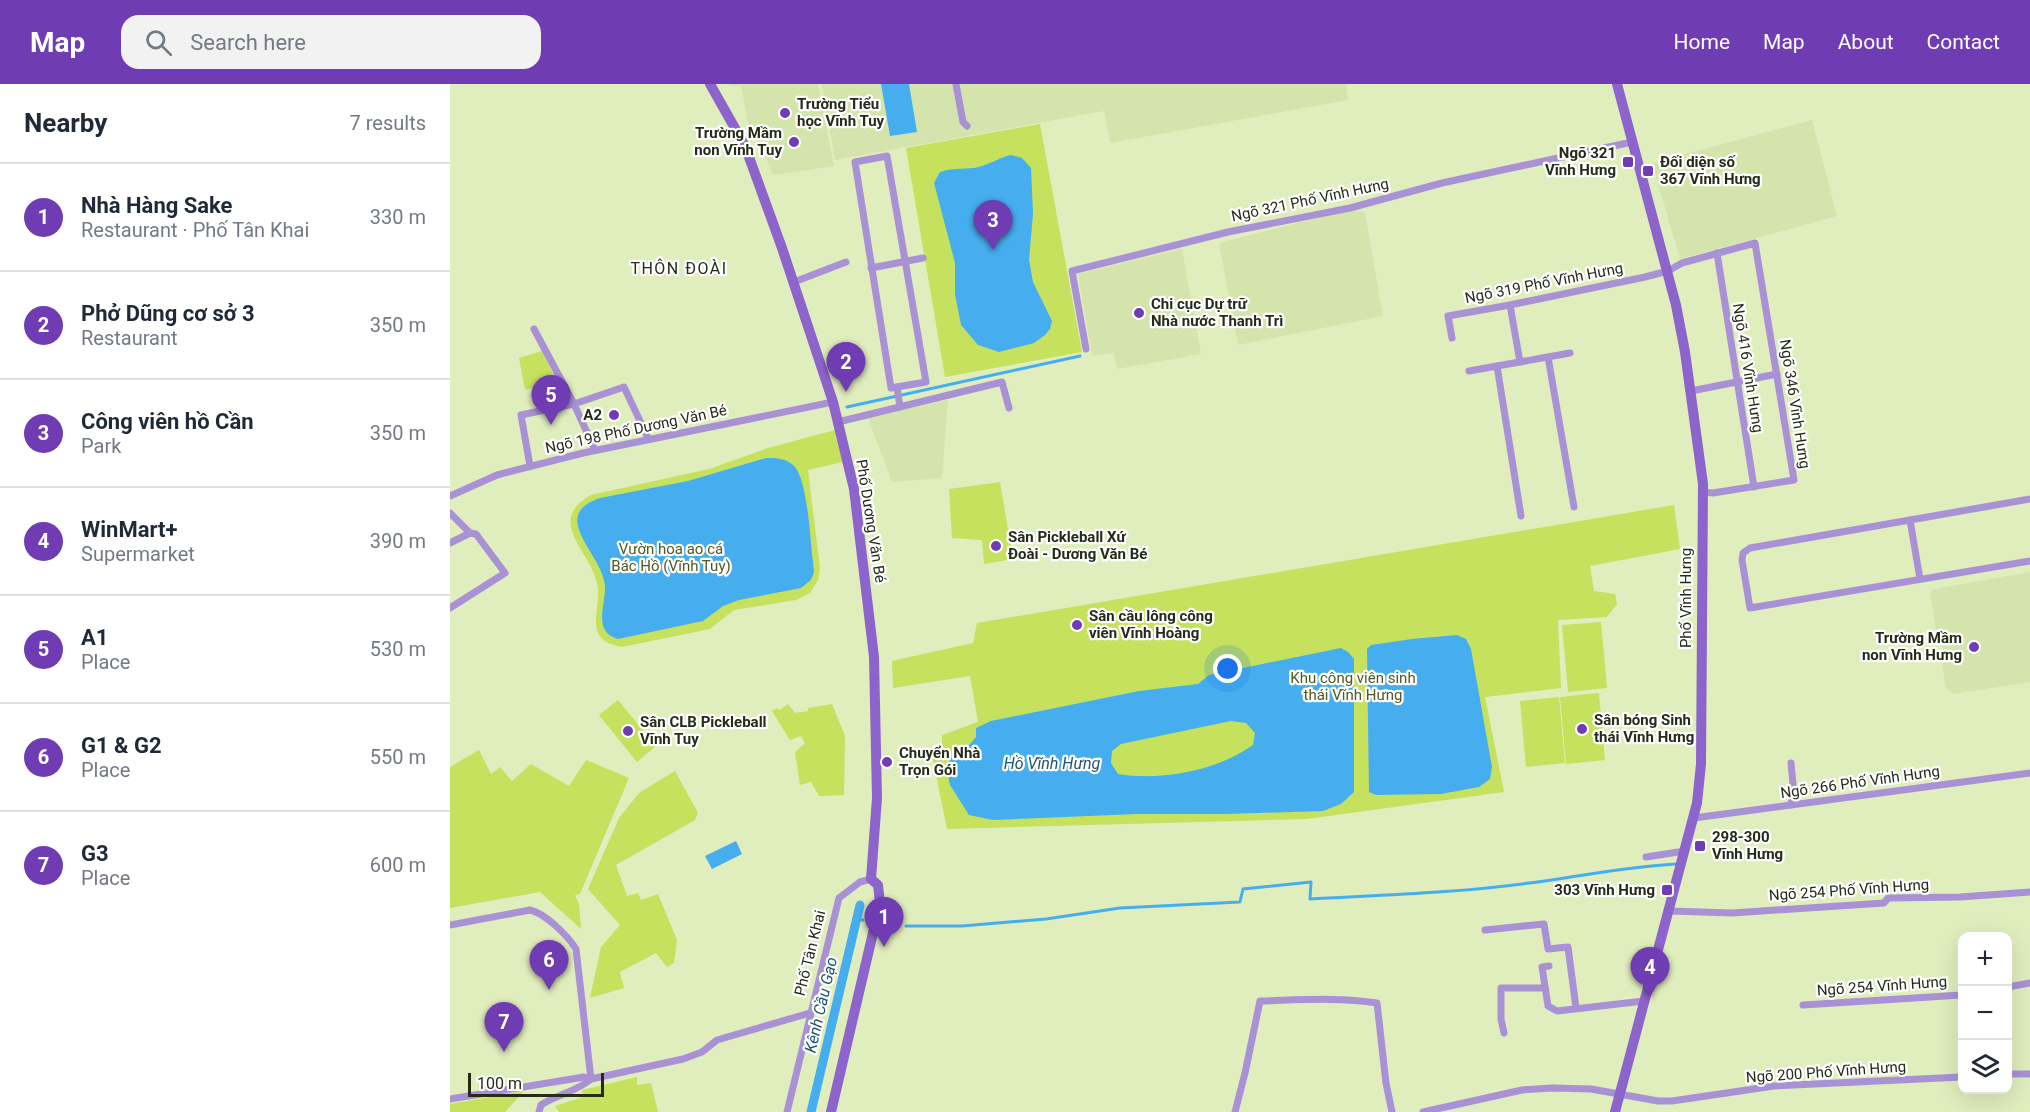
<!DOCTYPE html>
<html lang="en">
<head>
<meta charset="utf-8">
<style>
  :root { --surface:#fff; --page:#f2f2f3; --text:#1f2937; --muted:#747a83; --line:#e0e1e3; --accent:#703cb3 }
  body { margin:0; font-family:Roboto,sans-serif; background:var(--page); color:var(--text) }
  .controls { position:absolute; right:18px; bottom:18px; display:grid; overflow:hidden; border-radius:12px; box-shadow:0 6px 24px #0002 }
  .controls button { width:54px; height:54px; display:grid; place-items:center; padding:0; border:0; border-bottom:2px solid var(--line); background:var(--surface); color:var(--text); font:30px sans-serif }
  .scale { position:absolute; left:18px; bottom:15px; width:136px; box-sizing:border-box; padding-left:6px; border:3px solid #262a18; border-top:0; font-size:16px; line-height:21px; white-space:nowrap; color:#262a18; -webkit-text-stroke:4px #fff; paint-order:stroke }
  .you { position:absolute; left:778px; top:585px; width:21px; height:21px; margin:-15px; border:4px solid #fff; border-radius:50%; background:#1a73e8; box-shadow:0 0 0 9px #1a73e833 }
  .badge { display:grid; place-items:center; width:39px; height:39px; border-radius:50%; background:var(--accent); color:#fff; font-size:20px; font-weight:700 }
  .pin { position:absolute; translate:-50% -50px; filter:drop-shadow(0 2px 3px #0008) }
  .pin::after { content:''; position:absolute; top:32px; width:21px; height:18px; background:inherit; clip-path:polygon(0 0,100% 0,50% 100%) }
  .list { margin:0; padding:0; list-style:none }
  h2 { display:flex; justify-content:space-between; align-items:center; height:78px; margin:0; padding:0 24px; font-size:26px }
  h2 small { font-size:20px; font-weight:400; color:var(--muted) }
  .list li { display:grid; grid-template-columns:39px 1fr auto; gap:18px; align-items:center; box-sizing:border-box; height:108px; padding:0 24px; border-top:2px solid var(--line) }
  .list b { display:block; font-size:22px; white-space:nowrap }
  .list p { margin:0; font-size:20px; white-space:nowrap; color:var(--muted) }
  .list em { font-size:20px; font-style:normal; color:var(--muted) }
  .icon { flex:none; width:33px; height:33px; fill:none; stroke:currentColor; stroke-width:2; stroke-linecap:round; stroke-linejoin:round }
  .map { position:relative; flex:none; width:1580px; height:1028px; overflow:hidden }
  header { display:flex; align-items:center; gap:36px; box-sizing:border-box; height:84px; padding:0 30px; background:var(--accent); color:#fff }
  header strong { font-size:28px }
  nav { display:flex; gap:33px; margin-inline-start:auto; font-size:21px }
  .search { width:420px; height:54px; background:var(--page); display:flex; align-items:center; gap:15px; box-sizing:border-box; padding:0 21px; border-radius:18px; color:var(--muted); font-size:22px }
  main { display:flex }
  aside { flex:1; background:var(--surface) }
  .map>svg:first-child { display:block }
  .built { fill:#d5e4ac }
  .green { fill:#c5e15d }
  .water { fill:#46aeef; fill-rule:evenodd }
  .lines { fill:none; stroke-linecap:round; stroke-linejoin:round }
  .stream { stroke:#46aeef; stroke-width:3 }
  .canal { stroke:#46aeef; stroke-width:9 }
  .street { stroke:#a991d6; stroke-width:7 }
  .secondary { stroke:#8c64cb; stroke-width:10 }
  .poi-dot { fill:#703cb3; stroke:#fff; stroke-width:2 }
  .labels { text-anchor:middle; dominant-baseline:central; stroke-width:4.5; stroke-linejoin:round; paint-order:stroke }
  .poi-label { font-size:15px; font-weight:bold; fill:#262a18; stroke:#fff; text-anchor:start }
  .street-label { font-size:15px; fill:#262a18; stroke:#fff }
  .park-label { font-size:15px; fill:#4e5a23; stroke:#fff }
  .neighbourhood-label { font-size:16px; letter-spacing:1.5px; fill:#262a18; stroke:#fff }
  .water-label { font-size:16px; font-style:italic; fill:#1d5374; stroke:#fff }
</style>
</head>
<body>
<header>
<strong>Map</strong>
<div class="search"><svg class="icon" aria-label="search" viewBox="0 0 24 24"><circle cx="10" cy="10" r="6"/><path d="M15 15l6 6"/></svg>Search here</div>
<nav><a>Home</a><a>Map</a><a>About</a><a>Contact</a></nav>
</header>
<main>
<aside>
<h2>Nearby<small>7 results</small></h2>
<ul class="list">
<li><span class="badge">1</span><div><b>Nhà Hàng Sake</b><p>Restaurant · Phố Tân Khai</p></div><em>330 m</em></li>
<li><span class="badge">2</span><div><b>Phở Dũng cơ sở 3</b><p>Restaurant</p></div><em>350 m</em></li>
<li><span class="badge">3</span><div><b>Công viên hồ Cần</b><p>Park</p></div><em>350 m</em></li>
<li><span class="badge">4</span><div><b>WinMart+</b><p>Supermarket</p></div><em>390 m</em></li>
<li><span class="badge">5</span><div><b>A1</b><p>Place</p></div><em>530 m</em></li>
<li><span class="badge">6</span><div><b>G1 &amp; G2</b><p>Place</p></div><em>550 m</em></li>
<li><span class="badge">7</span><div><b>G3</b><p>Place</p></div><em>600 m</em></li>
</ul>
</aside>
<div class="map">
<svg width="1580" height="1028" viewBox="0 0 1580 1028">
  <rect width="100%" height="100%" fill="#e0edbd"/>
  <g class="built">
    <path d="M275,0H368L384,82L323,91L313,67L299,45L291,1L284,2Z"/>
    <path d="M372,0H896L898,16L660,59L654,27L385,76Z"/>
    <path d="M1362,36L1387,132L1230,175L1202,79Z"/>
    <path d="M902,125L915,129L933,232L788,261L769,159Z"/>
    <path d="M732,165L751,270L667,285L664,269L642,272L628,190Z"/>
    <path d="M498,316L492,394L442,398L418,334Z"/>
    <path d="M1580,488V598L1503,610L1496,604L1492,580L1495,576L1490,549L1486,546L1480,509L1484,505Z"/>
  </g>
  <g class="green">
    <path d="M590,40L632,268L495,293L456,64Z"/>
    <path d="M92,267L106,296L75,306L69,274Z"/>
    <path d="M385,346L393,378L358,386L370,484L368,496L360,509L346,516L284,526L260,545L172,563C133,557 150,529 148,504C144,469 93,438 141,411L259,385L318,364Z"/>
    <path d="M550,398L563,475L534,480L532,456L502,454L499,405Z"/>
    <path d="M1224,421L1230,465L1140,482L1144,507L1165,510L1167,520L1157,533L1108,536L1111,604L1035,613L1054,708L857,735L497,745L482,671L492,663V651L528,638L520,592L443,604L442,577L523,559L527,539Z"/>
    <path d="M1151,538L1157,604L1118,608L1112,541Z"/>
    <path d="M1149,609L1155,676L1116,680L1110,613Z"/>
    <path d="M1109,613L1115,679L1076,683L1070,617Z"/>
    <path d="M168,616L206,662L187,678L149,631Z"/>
    <path d="M338,620L345,629L358,627V624L382,620L395,652L394,711L369,712L361,698L350,701L345,668L355,659L351,652L340,656L322,627L327,624L330,626Z"/>
    <path d="M29,666L41,690L50,683L62,697L81,680L119,702L136,676L179,694L130,810L125,811L129,820L131,845L90,808L0,824V683Z"/>
    <path d="M225,687L248,729L245,736L166,781L177,812L188,809L191,816L208,810L227,856L224,879L217,883L206,869L170,888L174,904L140,914L151,863L170,841L138,805L169,734L189,709Z"/>
    <path d="M187,993V1001L201,999L208,1028H109L105,1022L133,1013L132,1006Z"/>
    <path d="M74,1007L55,1028H0V1020Z"/>
  </g>
  <g class="water">
    <path d="M431,0H459L467,48L440,52Z"/>
    <path d="M561,71L572,74L581,84L583,130L579,176L583,198L602,237L600,245L595,251L584,259L549,268L528,261L511,241L505,210V179L484,99L490,88C502,84 512,85 524,84C537,82 548,74 561,71Z"/>
    <path d="M316,374C326,374 335,374 343,381C358,394 360,456 363,478L364,488L361,496L351,504L289,516L273,522L253,537L168,555C142,548 156,521 155,502C153,470 97,432 150,414L238,397Z"/>
    <path d="M1007,551L1016,555L1021,565L1042,683L1040,695L1029,703L991,710L926,711L919,708L917,565L921,561L962,555Z"/>
    <path d="M891,564L898,568L904,575V708L891,720L873,727L776,730H687L543,736L519,731L500,701L496,683L504,669L515,666L526,653V644L541,637L689,607L748,600L759,591ZM781,637L796,639L805,649L803,661C767,687 711,697 668,690L661,679L662,667L671,660Z"/>
    <path d="M286,757L292,770L262,785L255,772Z"/>
  </g>
  <g class="lines">
    <g class="stream">
      <path d="M397,323L630,272"/>
      <path d="M407,835L413,836"/>
      <path d="M456,842H512L596,835L670,824L790,818L793,805L861,798L860,815C933,811 1006,809 1079,799C1129,793 1177,782 1228,780"/>
    </g>
    <path class="canal" d="M361,1028L410,821"/>
    <g class="street">
      <path d="M506,0L513,38L517,42"/>
      <path d="M437,72L476,298L441,304L405,78Z"/>
      <path d="M1267,169L1304,403"/>
      <path d="M421,184L473,174"/>
      <path d="M344,198L396,178"/>
      <path d="M1060,221L1070,278"/>
      <path d="M84,245L124,320L145,366"/>
      <path d="M1002,254L998,232L1060,221L1195,193L1218,187L1232,179L1305,159L1344,396L1263,409L1254,408"/>
      <path d="M636,265L622,187L778,148L900,124L992,99L1182,58"/>
      <path d="M1098,273L1124,423"/>
      <path d="M1047,282L1071,432"/>
      <path d="M1019,287L1120,269"/>
      <path d="M447,303L450,323"/>
      <path d="M1241,307L1327,290"/>
      <path d="M388,338L552,298L559,324"/>
      <path d="M80,382L71,331L124,320L174,303L198,354"/>
      <path d="M0,412L47,391L133,369L383,318"/>
      <path d="M1580,415L1300,464L1293,469L1292,476L1300,524L1580,477"/>
      <path d="M0,429L20,449L26,450L55,489L0,524"/>
      <path d="M1460,436L1470,495"/>
      <path d="M0,459L20,449"/>
      <path d="M1341,679L1343,700L1341,721"/>
      <path d="M1244,734L1580,689"/>
      <path d="M1196,773L1235,767"/>
      <path d="M1220,827L1282,829L1434,819L1438,814L1510,813L1580,808"/>
      <path d="M0,841L80,826C95,829 118,852 126,865L141,995"/>
      <path d="M1035,846L1094,840L1098,865L1118,863L1126,924"/>
      <path d="M1099,882L1092,883L1098,922L1107,927L1194,917"/>
      <path d="M1558,903L1580,899"/>
      <path d="M1353,921L1512,911"/>
      <path d="M1054,949L1051,935V904H1095"/>
      <path d="M1558,990H1580"/>
      <path d="M0,1015L134,993L141,995L233,975L252,968L267,956L360,929"/>
      <path d="M89,1028L91,1021C106,1011 128,1007 141,995"/>
      <path d="M337,1028L389,814L410,798L421,795"/>
      <path d="M785,1028L795,989L810,917C849,916 888,913 927,919L936,999L942,1028"/>
      <path d="M973,1028L1072,1006L1102,1004L1141,1005L1208,1017H1222L1324,1002L1512,993"/>
    </g>
    <g class="secondary">
      <path d="M260,0L295,62L332,164L383,318L404,405L424,573L427,714L421,795L428,801L430,819L381,1028"/>
      <path d="M1165,1028L1247,719L1251,680L1253,400L1235,268L1226,221L1167,0"/>
    </g>
  </g>
  <g class="poi-dot">
    <circle cx="335" cy="29" r="6"/>
    <circle cx="344" cy="58" r="6"/>
    <rect x="1172" y="72" width="12" height="12" rx="3"/>
    <rect x="1192" y="81" width="12" height="12" rx="3"/>
    <circle cx="689" cy="229" r="6"/>
    <circle cx="164" cy="331" r="6"/>
    <circle cx="546" cy="462" r="6"/>
    <circle cx="627" cy="541" r="6"/>
    <circle cx="1524" cy="563" r="6"/>
    <circle cx="1132" cy="645" r="6"/>
    <circle cx="178" cy="647" r="6"/>
    <circle cx="437" cy="678" r="6"/>
    <rect x="1244" y="756" width="12" height="12" rx="3"/>
    <rect x="1211" y="800" width="12" height="12" rx="3"/>
  </g>
  <g class="labels">
    <g class="poi-label">
      <text x="347" y="20">Trường Tiểu<tspan x="347" dy="17">học Vĩnh Tuy</tspan></text>
      <text x="332" y="49" text-anchor="end">Trường Mầm<tspan x="332" dy="17">non Vĩnh Tuy</tspan></text>
      <text x="1166" y="69" text-anchor="end">Ngõ 321<tspan x="1166" dy="17">Vĩnh Hưng</tspan></text>
      <text x="1210" y="78">Đối diện số<tspan x="1210" dy="17">367 Vĩnh Hưng</tspan></text>
      <text x="701" y="220">Chi cục Dự trữ<tspan x="701" dy="17">Nhà nước Thanh Trì</tspan></text>
      <text x="152" y="331" text-anchor="end">A2</text>
      <text x="558" y="453">Sân Pickleball Xứ<tspan x="558" dy="17">Đoài - Dương Văn Bé</tspan></text>
      <text x="639" y="532">Sân cầu lông công<tspan x="639" dy="17">viên Vĩnh Hoàng</tspan></text>
      <text x="1512" y="554" text-anchor="end">Trường Mầm<tspan x="1512" dy="17">non Vĩnh Hưng</tspan></text>
      <text x="1144" y="636">Sân bóng Sinh<tspan x="1144" dy="17">thái Vĩnh Hưng</tspan></text>
      <text x="190" y="638">Sân CLB Pickleball<tspan x="190" dy="17">Vĩnh Tuy</tspan></text>
      <text x="449" y="669">Chuyển Nhà<tspan x="449" dy="17">Trọn Gói</tspan></text>
      <text x="1262" y="753">298-300<tspan x="1262" dy="17">Vĩnh Hưng</tspan></text>
      <text x="1205" y="806" text-anchor="end">303 Vĩnh Hưng</text>
    </g>
    <g class="street-label">
      <text transform="translate(860 116) rotate(-12)">Ngõ 321 Phố Vĩnh Hưng</text>
      <text transform="translate(1094 199) rotate(-11)">Ngõ 319 Phố Vĩnh Hưng</text>
      <text transform="translate(1298 284) rotate(81)">Ngõ 416 Vĩnh Hưng</text>
      <text transform="translate(1345 320) rotate(81)">Ngõ 346 Vĩnh Hưng</text>
      <text transform="translate(186 345) rotate(-12)">Ngõ 198 Phố Dương Văn Bé</text>
      <text transform="translate(421 437) rotate(81)">Phố Dương Văn Bé</text>
      <text transform="translate(1236 514) rotate(-90)">Phố Vĩnh Hưng</text>
      <text transform="translate(1410 698) rotate(-8)">Ngõ 266 Phố Vĩnh Hưng</text>
      <text transform="translate(1399 806) rotate(-4)">Ngõ 254 Phố Vĩnh Hưng</text>
      <text transform="translate(360 869) rotate(-76)">Phố Tân Khai</text>
      <text transform="translate(1432 902) rotate(-4)">Ngõ 254 Vĩnh Hưng</text>
      <text transform="translate(1376 988) rotate(-4)">Ngõ 200 Phố Vĩnh Hưng</text>
    </g>
    <g class="park-label">
      <text x="221" y="465">Vườn hoa ao cá<tspan x="221" dy="17">Bác Hồ (Vĩnh Tuy)</tspan></text>
      <text x="903" y="594">Khu công viên sinh<tspan x="903" dy="17">thái Vĩnh Hưng</tspan></text>
    </g>
    <g class="neighbourhood-label">
      <text x="229" y="184">THÔN ĐOÀI</text>
    </g>
    <g class="water-label">
      <text x="602" y="679">Hồ Vĩnh Hưng</text>
      <text transform="translate(371 921) rotate(-77)">Kênh Cầu Gạo</text>
    </g>
  </g>
</svg>
<div class="controls">
<button>+</button>
<button>−</button>
<button><svg class="icon" aria-label="layers" viewBox="0 0 24 24"><path d="M12 4l9 5-9 5-9-5zM3 14l9 5 9-5"/></svg></button>
</div>
<div class="scale">100 m</div>
<div class="you"></div>
<div class="pin badge" style="left:434px;top:863px">1</div>
<div class="pin badge" style="left:396px;top:308px">2</div>
<div class="pin badge" style="left:543px;top:166px">3</div>
<div class="pin badge" style="left:1200px;top:913px">4</div>
<div class="pin badge" style="left:101px;top:341px">5</div>
<div class="pin badge" style="left:99px;top:906px">6</div>
<div class="pin badge" style="left:54px;top:968px">7</div>
</div>
</main>
</body>
</html>
